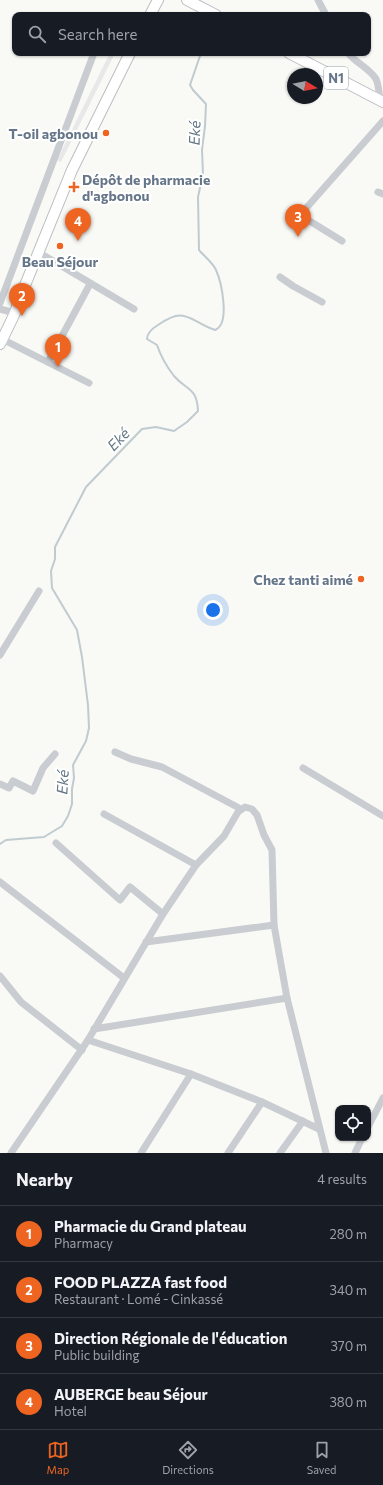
<!DOCTYPE html>
<html lang="en">
<head>
<meta charset="utf-8">
<style>
  :root { --surface:#171b24; --page:#20242c; --text:#f1f3f6; --muted:#9ea1a6; --line:#363941; --accent:#ee6421 }
  body { margin:0; font-family:Commissioner,sans-serif; background:var(--page); color:var(--text) }
  .controls { position:absolute; right:12px; bottom:12px; display:grid; overflow:hidden; border-radius:8px; box-shadow:0 1px 3px #0004 }
  .controls button { width:36px; height:36px; display:grid; place-items:center; padding:0; border:0; border-bottom:1px solid var(--line); background:var(--surface); color:var(--text); font:20px sans-serif }
  .compass { position:absolute; left:287px; top:68px; width:36px; height:36px; border-radius:50%; background:var(--surface); box-shadow:0 1px 3px #0004; rotate:100deg }
  .you { position:absolute; left:213px; top:610px; width:14px; height:14px; margin:-10px; border:3px solid #fff; border-radius:50%; background:#1a73e8; box-shadow:0 0 0 6px #1a73e833 }
  .badge { display:grid; place-items:center; width:26px; height:26px; border-radius:50%; background:var(--accent); color:#fff; font-size:13px; font-weight:700 }
  .pin { position:absolute; translate:-50% -33px; filter:drop-shadow(0 1px 2px #0008) }
  .pin::after { content:''; position:absolute; top:21px; width:14px; height:12px; background:inherit; clip-path:polygon(0 0,100% 0,50% 100%) }
  .list { margin:0; padding:0; list-style:none }
  h2 { display:flex; justify-content:space-between; align-items:center; height:52px; margin:0; padding:0 16px; font-size:17px }
  h2 small { font-size:13px; font-weight:400; color:var(--muted) }
  .list li { display:grid; grid-template-columns:26px 1fr auto; gap:12px; align-items:center; box-sizing:border-box; height:56px; padding:0 16px; border-top:1px solid var(--line) }
  .list b { display:block; font-size:15px; white-space:nowrap }
  .list p { margin:0; font-size:13px; white-space:nowrap; color:var(--muted) }
  .list em { font-size:13px; font-style:normal; color:var(--muted) }
  .icon { flex:none; width:22px; height:22px; fill:none; stroke:currentColor; stroke-width:2; stroke-linecap:round; stroke-linejoin:round }
  .map { position:relative; flex:none; width:383px; height:1153px; overflow:hidden }
  .search { position:absolute; background:var(--surface); box-shadow:0 1px 3px #0004; left:12px; right:12px; top:12px; height:44px; display:flex; align-items:center; gap:10px; box-sizing:border-box; padding:0 14px; border-radius:8px; color:var(--muted); font-size:15px }
  .sheet { height:276px; background:var(--surface) }
  nav { display:flex; justify-content:space-around; align-items:center; box-sizing:border-box; height:56px; border-top:1px solid var(--line); background:var(--surface); font-size:11px; color:var(--muted) }
  nav a { display:grid; justify-items:center; gap:2px }
  nav .on { color:var(--accent) }
  .map>svg:first-child { display:block }
  .built { fill:#e7e8e7 }
  .lines { fill:none; stroke-linecap:round; stroke-linejoin:round }
  .stream { stroke:#c0cbd0; stroke-width:2 }
  .highway-casing { stroke:#bbbec2; stroke-width:12 }
  .minor { stroke:#c9ccd0; stroke-width:7 }
  .highway { stroke:#fff; stroke-width:10 }
  .poi-dot { fill:#ee6421; stroke:#fff; stroke-width:1.5 }
  .labels { text-anchor:middle; dominant-baseline:central; stroke-width:4; stroke-linejoin:round; paint-order:stroke }
  .shield { fill:#fff; stroke:#949fac; stroke-width:1 }
  .shield-label { font-size:13px; font-weight:bold; fill:#667689 }
  .poi-label { font-size:14px; font-weight:bold; fill:#667689; stroke:#fff; text-anchor:end }
  .water-label { font-size:15px; font-style:italic; fill:#627784; stroke:#fff }
</style>
</head>
<body>
<div class="map">
<svg width="383" height="1153" viewBox="0 0 383 1153">
  <rect width="100%" height="100%" fill="#f9f9f6"/>
  <path class="built" d="M110,53H115L61,162L57,160Z"/>
  <g class="lines">
    <g class="stream">
      <path d="M200,15L202,10"/>
      <path d="M0,844L6,840L44,837L62,826L68,816L72,804V789L74,778L73,765L86,741L89,728L88,705L82,657L77,630L52,588L51,571L55,559V547L86,487L142,429L156,427L174,431L187,422L198,411C197,387 187,391 174,376C167,367 161,357 157,345L147,339C147,332 153,328 158,325C186,305 189,321 215,330C231,324 221,281 216,270C213,263 204,256 199,250L198,197L203,174L202,150L205,126L206,104L193,90L190,85L201,53"/>
    </g>
    <g class="highway-casing">
      <g id="highway">
        <path d="M187,0L216,15"/>
        <path d="M150,15L158,0"/>
        <path d="M289,53L383,102"/>
        <path d="M0,344L15,313L19,300L72,170L130,53"/>
      </g>
    </g>
    <g class="minor">
      <path d="M318,0L326,15"/>
      <path d="M348,53C356,63 369,68 376,79C379,85 379,94 380,101"/>
      <path d="M378,192L383,194"/>
      <path d="M300,215L342,241"/>
      <path d="M293,223L383,121"/>
      <path d="M38,252L134,309"/>
      <path d="M280,277L293,286L322,302"/>
      <path d="M0,303L94,53"/>
      <path d="M0,309L11,312"/>
      <path d="M2,339L89,383"/>
      <path d="M48,362L90,284"/>
      <path d="M0,655L39,591"/>
      <path d="M115,752L131,759L162,767L239,808"/>
      <path d="M303,768L383,816"/>
      <path d="M0,784L9,788L13,781L33,791L43,768L55,754"/>
      <path d="M104,814L196,865"/>
      <path d="M56,843L120,900L130,887L163,914"/>
      <path d="M0,882L124,978"/>
      <path d="M146,942L274,925"/>
      <path d="M0,976L21,1002L82,1050"/>
      <path d="M94,1029L287,998"/>
      <path d="M88,1040L191,1074L262,1102L319,1129"/>
      <path d="M368,1127L383,1098"/>
      <path d="M11,1153L88,1040L163,914L196,865L224,836L238,812L245,807L252,809L257,815L264,835L272,850L274,925L287,998L326,1153"/>
      <path d="M141,1153L191,1074"/>
      <path d="M228,1153L262,1102"/>
      <path d="M280,1153L303,1121"/>
      <path d="M355,1153L362,1138"/>
    </g>
    <use href="#highway" class="highway"/>
  </g>
  <g class="poi-dot">
    <circle cx="106" cy="133" r="4"/>
    <path d="M72 181h4v4h4v4h-4v4h-4v-4h-4v-4h4z"/>
    <circle cx="60" cy="246" r="4"/>
    <circle cx="361" cy="579" r="4"/>
  </g>
  <g class="labels">
    <rect class="shield" x="324" y="67" width="24" height="22" rx="3"/>
    <g class="shield-label">
      <text x="336" y="78">N1</text>
    </g>
    <g class="poi-label">
      <text x="98" y="133">T-oil agbonou</text>
      <text x="82" y="179" text-anchor="start">Dépôt de pharmacie<tspan x="82" dy="16">d'agbonou</tspan></text>
      <text x="60" y="261" text-anchor="middle">Beau Séjour</text>
      <text x="353" y="579">Chez tanti aimé</text>
    </g>
    <g class="water-label">
      <text transform="translate(194 133) rotate(-88)">Eké</text>
      <text transform="translate(118 439) rotate(-46)">Eké</text>
      <text transform="translate(62 782) rotate(-86)">Eké</text>
    </g>
  </g>
</svg>
<div class="controls">
<button><svg class="icon" aria-label="locate" viewBox="0 0 24 24"><circle cx="12" cy="12" r="6"/><path d="M12 2v4M12 18v4M2 12h4M18 12h4"/></svg></button>
</div>
<svg class="compass" viewBox="-18 -18 36 36"><path d="M0-13l5 13h-10z" fill="#e53935"/><path d="M0 13l5-13h-10z" fill="#9ea1a6"/></svg>
<div class="you"></div>
<div class="pin badge" style="left:58px;top:367px">1</div>
<div class="pin badge" style="left:22px;top:316px">2</div>
<div class="pin badge" style="left:298px;top:237px">3</div>
<div class="pin badge" style="left:78px;top:241px">4</div>
<div class="search"><svg class="icon" aria-label="search" viewBox="0 0 24 24"><circle cx="10" cy="10" r="6"/><path d="M15 15l6 6"/></svg>Search here</div>
</div>
<section class="sheet">
<h2>Nearby<small>4 results</small></h2>
<ul class="list">
<li><span class="badge">1</span><div><b>Pharmacie du Grand plateau</b><p>Pharmacy</p></div><em>280 m</em></li>
<li><span class="badge">2</span><div><b>FOOD PLAZZA fast food</b><p>Restaurant · Lomé - Cinkassé</p></div><em>340 m</em></li>
<li><span class="badge">3</span><div><b>Direction Régionale de l'éducation</b><p>Public building</p></div><em>370 m</em></li>
<li><span class="badge">4</span><div><b>AUBERGE beau Séjour</b><p>Hotel</p></div><em>380 m</em></li>
</ul>
</section>
<nav>
<a class="on"><svg class="icon" aria-label="map" viewBox="0 0 24 24"><path d="M3 6l6-2 6 2 6-2v14l-6 2-6-2-6 2zM9 4v14M15 6v14"/></svg>Map</a>
<a><svg class="icon" aria-label="directions" viewBox="0 0 24 24"><path d="M12 3l9 9-9 9-9-9zM9 14v-3h6M13 9l2 2-2 2"/></svg>Directions</a>
<a><svg class="icon" aria-label="saved" viewBox="0 0 24 24"><path d="M7 4h10v16l-5-4-5 4z"/></svg>Saved</a>
</nav>
</body>
</html>
